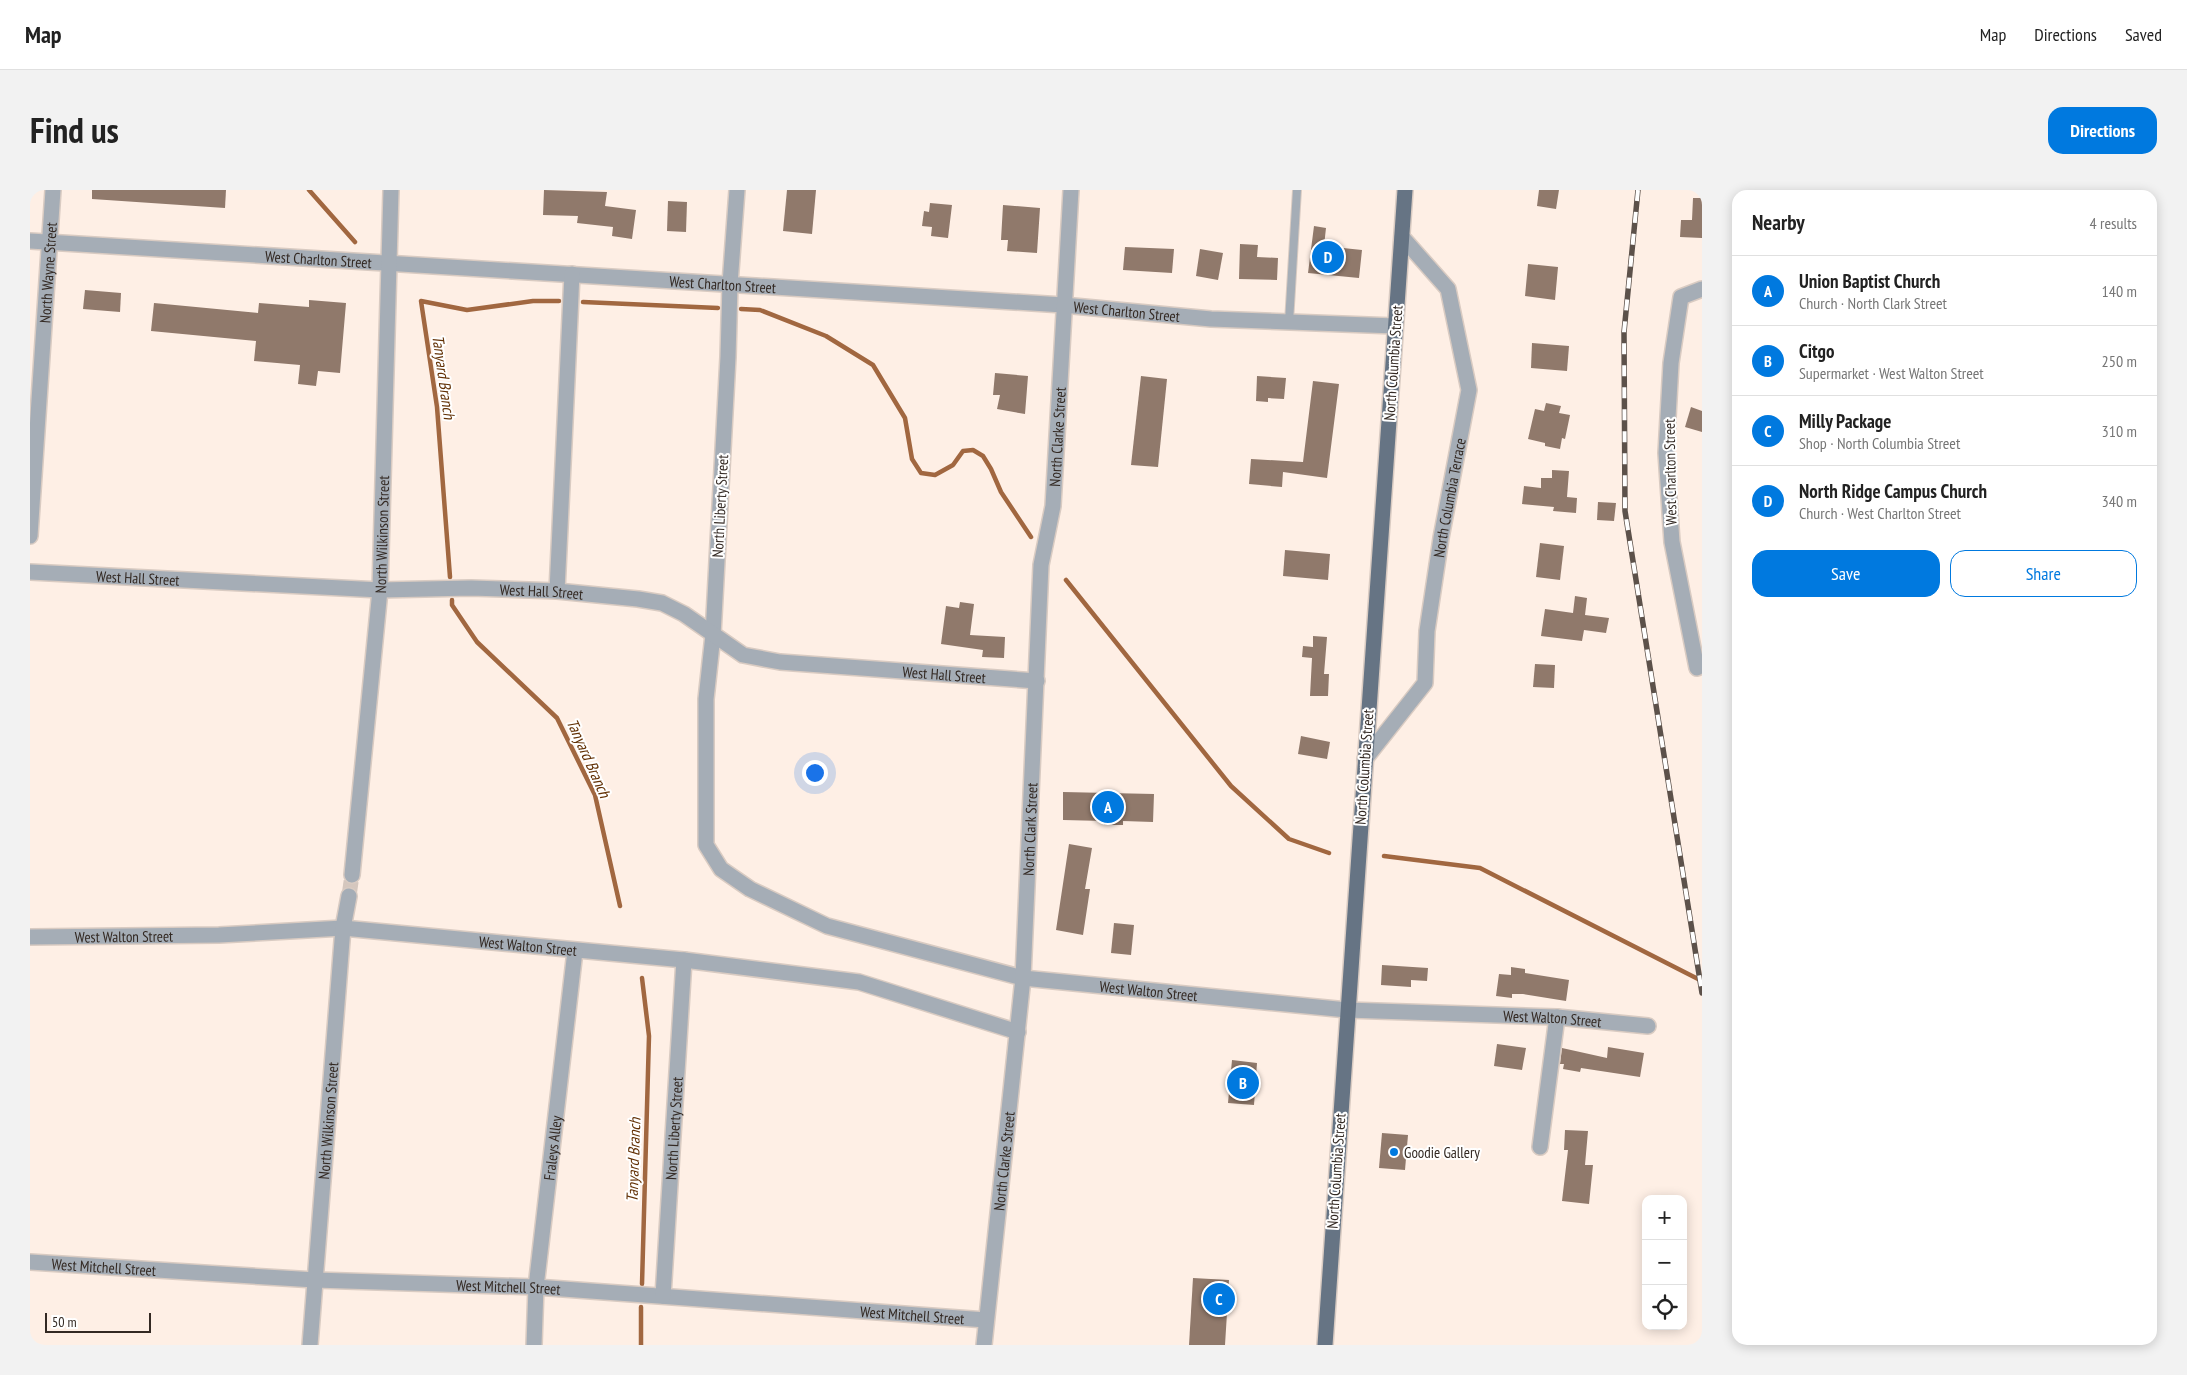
<!DOCTYPE html>
<html lang="en">
<head>
<meta charset="utf-8">
<style>
  :root { --surface:#fff; --page:#f2f2f2; --text:#222; --muted:#767676; --line:#e0e0e0; --accent:#0079df }
  body { margin:0; font-family:"PT Sans Narrow",sans-serif; background:var(--page); color:var(--text) }
  .controls { position:absolute; right:15px; bottom:15px; display:grid; overflow:hidden; border-radius:10px; box-shadow:0 2px 12px #0003 }
  .controls button { width:45px; height:45px; display:grid; place-items:center; padding:0; border:0; border-bottom:1px solid var(--line); background:var(--surface); color:var(--text); font:25px sans-serif }
  .scale { position:absolute; left:15px; bottom:12px; width:106px; box-sizing:border-box; padding-left:5px; border:2px solid #332923; border-top:0; font-size:14px; line-height:18px; white-space:nowrap; color:#332923; -webkit-text-stroke:4px #fff; paint-order:stroke }
  .you { position:absolute; left:784px; top:582px; width:18px; height:18px; margin:-12px; border:4px solid #fff; border-radius:50%; background:#1a73e8; box-shadow:0 0 0 8px #1a73e833 }
  .badge { display:grid; place-items:center; width:32px; height:32px; border-radius:50%; background:var(--accent); color:#fff; font-size:16px; font-weight:700 }
  .pin { position:absolute; translate:-50% -50%; border:2px solid #fff; box-shadow:0 1px 5px #0006 }
  .list { margin:0; padding:0; list-style:none }
  h2 { display:flex; justify-content:space-between; align-items:center; height:65px; margin:0; padding:0 20px; font-size:21px }
  h2 small { font-size:16px; font-weight:400; color:var(--muted) }
  .list li { display:grid; grid-template-columns:32px 1fr auto; gap:15px; align-items:center; box-sizing:border-box; height:70px; padding:0 20px; border-top:1px solid var(--line) }
  .list b { display:block; font-size:19px; white-space:nowrap }
  .list p { margin:0; font-size:16px; white-space:nowrap; color:var(--muted) }
  .list em { font-size:16px; font-style:normal; color:var(--muted) }
  .actions { display:flex; gap:10px; padding:15px 20px }
  .actions a { flex:1; padding:11px 0; border:1px solid var(--accent); border-radius:15px; text-align:center; font-size:18px; color:var(--accent) }
  .actions .main { background:var(--accent); color:#fff }
  .icon { flex:none; width:28px; height:28px; fill:none; stroke:currentColor; stroke-width:2; stroke-linecap:round; stroke-linejoin:round }
  .map { position:relative; flex:none; width:1672px; height:1155px; overflow:hidden; border-radius:15px }
  header { display:flex; align-items:center; gap:30px; box-sizing:border-box; height:70px; padding:0 25px; background:var(--surface); border-bottom:1px solid var(--line) }
  header strong { font-size:24px }
  nav { display:flex; gap:28px; margin-inline-start:auto; font-size:18px }
  .intro { display:flex; align-items:center; justify-content:space-between; box-sizing:border-box; height:120px; padding:0 30px }
  h1 { margin:0; font-size:35px }
  .button { padding:12px 22px; border-radius:15px; background:var(--accent); color:#fff; font-size:18px; font-weight:700 }
  main { display:flex; gap:30px; padding:0 30px }
  aside { flex:1; background:var(--surface); border-radius:15px; box-shadow:0 2px 12px #0003 }
  .map>svg:first-child { display:block }
  .lines { fill:none; stroke-linecap:round; stroke-linejoin:round }
  .stream { stroke:#a16740; stroke-width:4.5 }
  .building { fill:#90796b }
  .street-tunnel { stroke:#d5c7be; stroke-width:15; stroke-dasharray:15 8; stroke-linecap:butt }
  .lane-casing { stroke:#d9cbc2; stroke-width:10 }
  .street-casing { stroke:#d9cbc2; stroke-width:18 }
  .primary-casing { stroke:#d9cbc2; stroke-width:18 }
  .lane { stroke:#a5adb6; stroke-width:8 }
  .street { stroke:#a5adb6; stroke-width:15 }
  .primary { stroke:#667484; stroke-width:15 }
  .rail-casing { stroke:#5c514a; stroke-width:5.5 }
  .rail { stroke:#fff; stroke-width:4; stroke-dasharray:11; stroke-linecap:butt }
  .poi-dot { fill:#0079df; stroke:#fff; stroke-width:2 }
  .labels { text-anchor:middle; dominant-baseline:central; stroke-width:4; stroke-linejoin:round; paint-order:stroke }
  .street-label { font-size:15px; fill:#332923; stroke:#fff }
  .poi-label { font-size:15px; fill:#332923; stroke:#fff; text-anchor:start }
  .water-label { font-size:16px; font-style:italic; fill:#623004; stroke:#fff }
</style>
</head>
<body>
<header>
<strong>Map</strong>
<nav><a>Map</a><a>Directions</a><a>Saved</a></nav>
</header>
<div class="intro"><h1>Find us</h1><a class="button">Directions</a></div>
<main>
<div class="map">
<svg width="1672" height="1155" viewBox="0 0 1672 1155">
  <rect width="100%" height="100%" fill="#feefe5"/>
  <g class="lines">
    <g class="stream">
      <path d="M279,0L325,52"/>
      <path d="M553,112L688,118"/>
      <path d="M711,119L730,120L796,146L843,175L875,228L882,269L891,283L905,285L923,275L933,261L943,260L953,266L961,279L971,302L1001,347"/>
      <path d="M420,387L407,217L391,111L437,120L503,111H529"/>
      <path d="M1036,390L1201,596L1259,649L1299,663"/>
      <path d="M422,410V415L447,452L527,528L565,605L590,716"/>
      <path d="M1354,666L1450,678L1672,791"/>
      <path d="M612,1094L619,846L612,788"/>
      <path d="M611,1155V1117"/>
    </g>
  </g>
  <g class="building">
    <path d="M62,0H196L195,18L62,9Z"/>
    <path d="M514,0L577,2L575,16L606,20L602,49L582,46L583,37L547,33L548,26L513,25Z"/>
    <path d="M757,0H786L782,44L753,41Z"/>
    <path d="M1509,0H1529L1526,19L1507,16Z"/>
    <path d="M1663,8H1672V48L1650,47L1651,30H1662Z"/>
    <path d="M638,11L657,12L656,42L637,41Z"/>
    <path d="M900,13L922,15L918,48L901,46L902,37L892,36L894,21L899,22Z"/>
    <path d="M973,15L1010,18L1007,63L977,61L978,50H971Z"/>
    <path d="M1284,36L1296,38L1294,56L1332,60L1329,88L1278,83Z"/>
    <path d="M1210,54L1228,55L1227,67L1248,68L1247,90L1209,89Z"/>
    <path d="M1095,57L1144,59L1142,83L1093,80Z"/>
    <path d="M1170,59L1193,63L1188,90L1166,86Z"/>
    <path d="M1498,74L1528,77L1525,110L1495,106Z"/>
    <path d="M55,100L91,103L90,122L53,119Z"/>
    <path d="M279,110L316,113L310,183L288,181L286,196L268,194L270,175L224,171L226,151L121,141L124,113L228,123L229,113L279,117Z"/>
    <path d="M1502,153L1539,156L1537,181L1501,178Z"/>
    <path d="M965,183L998,186L995,224L967,219L970,205H963Z"/>
    <path d="M1111,186L1137,189L1128,277L1101,275Z"/>
    <path d="M1227,186L1256,188L1254,209L1238,208V212L1226,211Z"/>
    <path d="M1283,191L1309,194L1297,288L1253,282L1252,297L1219,294L1221,269L1273,272Z"/>
    <path d="M1516,213L1531,216L1529,223L1540,225L1535,249L1532,248L1530,259L1515,256V253L1498,249L1505,219L1514,221Z"/>
    <path d="M1661,217L1672,221V242L1655,237Z"/>
    <path d="M1522,280L1539,281L1537,307L1547,308L1546,323L1523,321L1524,317L1492,314L1494,296L1511,298V288H1522Z"/>
    <path d="M1568,312L1586,313L1584,331L1567,330Z"/>
    <path d="M1510,353L1534,356L1530,390L1506,387Z"/>
    <path d="M1255,360L1300,364L1298,390L1253,386Z"/>
    <path d="M1545,406L1557,408L1555,425L1579,428L1576,443L1554,440L1552,451L1511,446L1515,419L1543,423Z"/>
    <path d="M930,412L944,414L940,445L975,447L974,468L952,467L953,460L911,454L916,416L929,418Z"/>
    <path d="M1283,446L1297,447L1294,484H1299L1298,506H1280L1282,468L1272,467L1273,456L1283,457Z"/>
    <path d="M1505,474L1525,475L1524,498L1503,497Z"/>
    <path d="M1271,546L1300,552L1297,569L1268,564Z"/>
    <path d="M1033,602L1124,604L1123,632L1093,631V635H1074V631L1033,630Z"/>
    <path d="M1039,654L1062,658L1055,699H1060L1053,745L1026,740Z"/>
    <path d="M1084,733L1104,735L1101,765L1081,763Z"/>
    <path d="M1352,775L1398,778L1397,791L1381,790V797L1351,795Z"/>
    <path d="M1481,777L1495,779V783L1539,790L1536,811L1493,804H1482V808L1466,806L1469,784L1481,785Z"/>
    <path d="M1467,854L1496,858L1492,880L1464,876Z"/>
    <path d="M1578,857L1614,863L1610,887L1551,878L1550,882L1533,879L1534,874H1530L1532,858L1577,868Z"/>
    <path d="M1202,870L1227,873L1224,915L1198,913Z"/>
    <path d="M1535,940L1558,941L1555,975H1563L1559,1014L1532,1011L1538,960H1534Z"/>
    <path d="M1352,943L1378,945L1375,980L1349,978Z"/>
    <path d="M1163,1088L1199,1090L1195,1155H1159Z"/>
  </g>
  <g class="lines">
    <path class="street-tunnel" d="M319,706L322,685"/>
    <g class="lane-casing">
      <path id="lane" d="M1259,132L1267,0"/>
    </g>
    <g class="street-casing">
      <g id="street">
        <path id="s1" d="M707,0L700,94L698,167L683,445L676,509V655L691,679L720,699L797,736L993,788L1317,820L1527,827L1618,836"/>
        <path id="s2" d="M0,51L1033,115L1181,129L1365,136"/>
        <path id="s3" d="M0,346L23,0"/>
        <path id="s4" d="M0,382L350,400L441,398L527,401L608,409L632,413L654,424L713,465L750,472L1007,491"/>
        <path d="M527,401L542,84"/>
        <path d="M1667,478L1642,352L1636,263L1641,173L1651,107L1672,99"/>
        <path id="s5" d="M1335,569L1395,493L1397,441L1411,348L1439,200L1418,99L1372,47"/>
        <path id="s6" d="M322,685L350,400L361,0"/>
        <path id="s7" d="M0,747L189,745L313,738L654,770L829,792L988,842"/>
        <path d="M1510,957L1527,827"/>
        <path id="s8" d="M0,1072L285,1090L506,1097L956,1130"/>
        <path id="s9" d="M633,1106L654,770"/>
        <path id="s10" d="M280,1155L313,738L319,706"/>
        <path id="s11" d="M504,1155L506,1097L545,761"/>
        <path id="s12" d="M954,1155L993,788L1011,375L1023,316L1041,0"/>
      </g>
    </g>
    <g class="primary-casing">
      <path id="primary" d="M1295,1155L1375,0"/>
    </g>
    <use href="#lane" class="lane"/>
    <use href="#street" class="street"/>
    <use href="#primary" class="primary"/>
    <g class="rail-casing">
      <path id="rail" d="M1608,0L1594,142L1595,321L1672,803"/>
    </g>
    <use href="#rail" class="rail"/>
  </g>
  <circle class="poi-dot" cx="1364" cy="962" r="5"/>
  <g class="labels">
    <g class="street-label">
      <text stroke="none"><textPath href="#s2" startOffset="289">West Charlton Street</textPath></text>
      <text stroke="none"><textPath href="#s3" startOffset="264">North Wayne Street</textPath></text>
      <text stroke="none"><textPath href="#s2" startOffset="694">West Charlton Street</textPath></text>
      <text stroke="none"><textPath href="#s2" startOffset="1099">West Charlton Street</textPath></text>
      <text transform="translate(1363 173) rotate(-86)">North Columbia Street</text>
      <text stroke="none"><textPath href="#s12" startOffset="912">North Clarke Street</textPath></text>
      <text transform="translate(1640 282) rotate(-91)">West Charlton Street</text>
      <text stroke="none"><textPath href="#s5" startOffset="284">North Columbia Terrace</textPath></text>
      <text transform="translate(690 316) rotate(-87)">North Liberty Street</text>
      <text stroke="none"><textPath href="#s6" startOffset="342">North Wilkinson Street</textPath></text>
      <text stroke="none"><textPath href="#s4" startOffset="108">West Hall Street</textPath></text>
      <text stroke="none"><textPath href="#s4" startOffset="512">West Hall Street</textPath></text>
      <text stroke="none"><textPath href="#s4" startOffset="932">West Hall Street</textPath></text>
      <text transform="translate(1334 577) rotate(-86)">North Columbia Street</text>
      <text stroke="none"><textPath href="#s12" startOffset="518">North Clark Street</textPath></text>
      <text stroke="none"><textPath href="#s7" startOffset="94">West Walton Street</textPath></text>
      <text stroke="none"><textPath href="#s7" startOffset="499">West Walton Street</textPath></text>
      <text stroke="none"><textPath href="#s1" startOffset="1134">West Walton Street</textPath></text>
      <text stroke="none"><textPath href="#s1" startOffset="1539">West Walton Street</textPath></text>
      <text stroke="none"><textPath href="#s10" startOffset="225">North Wilkinson Street</textPath></text>
      <text stroke="none"><textPath href="#s9" startOffset="168">North Liberty Street</textPath></text>
      <text stroke="none"><textPath href="#s11" startOffset="198">Fraleys Alley</textPath></text>
      <text stroke="none"><textPath href="#s12" startOffset="185">North Clarke Street</textPath></text>
      <text transform="translate(1306 981) rotate(-86)">North Columbia Street</text>
      <text stroke="none"><textPath href="#s8" startOffset="74">West Mitchell Street</textPath></text>
      <text stroke="none"><textPath href="#s8" startOffset="479">West Mitchell Street</textPath></text>
      <text stroke="none"><textPath href="#s8" startOffset="884">West Mitchell Street</textPath></text>
    </g>
    <g class="poi-label">
      <text x="1374" y="962">Goodie Gallery</text>
    </g>
    <g class="water-label">
      <text transform="translate(414 187) rotate(82)">Tanyard Branch</text>
      <text transform="translate(559 568) rotate(66)">Tanyard Branch</text>
      <text transform="translate(603 970) rotate(-88)">Tanyard Branch</text>
    </g>
  </g>
</svg>
<div class="controls">
<button>+</button>
<button>−</button>
<button><svg class="icon" aria-label="locate" viewBox="0 0 24 24"><circle cx="12" cy="12" r="6"/><path d="M12 2v4M12 18v4M2 12h4M18 12h4"/></svg></button>
</div>
<div class="scale">50 m</div>
<div class="you"></div>
<div class="pin badge" style="left:1078px;top:617px">A</div>
<div class="pin badge" style="left:1213px;top:893px">B</div>
<div class="pin badge" style="left:1189px;top:1109px">C</div>
<div class="pin badge" style="left:1298px;top:67px">D</div>
</div>
<aside>
<h2>Nearby<small>4 results</small></h2>
<ul class="list">
<li><span class="badge">A</span><div><b>Union Baptist Church</b><p>Church · North Clark Street</p></div><em>140 m</em></li>
<li><span class="badge">B</span><div><b>Citgo</b><p>Supermarket · West Walton Street</p></div><em>250 m</em></li>
<li><span class="badge">C</span><div><b>Milly Package</b><p>Shop · North Columbia Street</p></div><em>310 m</em></li>
<li><span class="badge">D</span><div><b>North Ridge Campus Church</b><p>Church · West Charlton Street</p></div><em>340 m</em></li>
</ul>
<div class="actions"><a class="main">Save</a><a>Share</a></div>
</aside>
</main>
</body>
</html>
